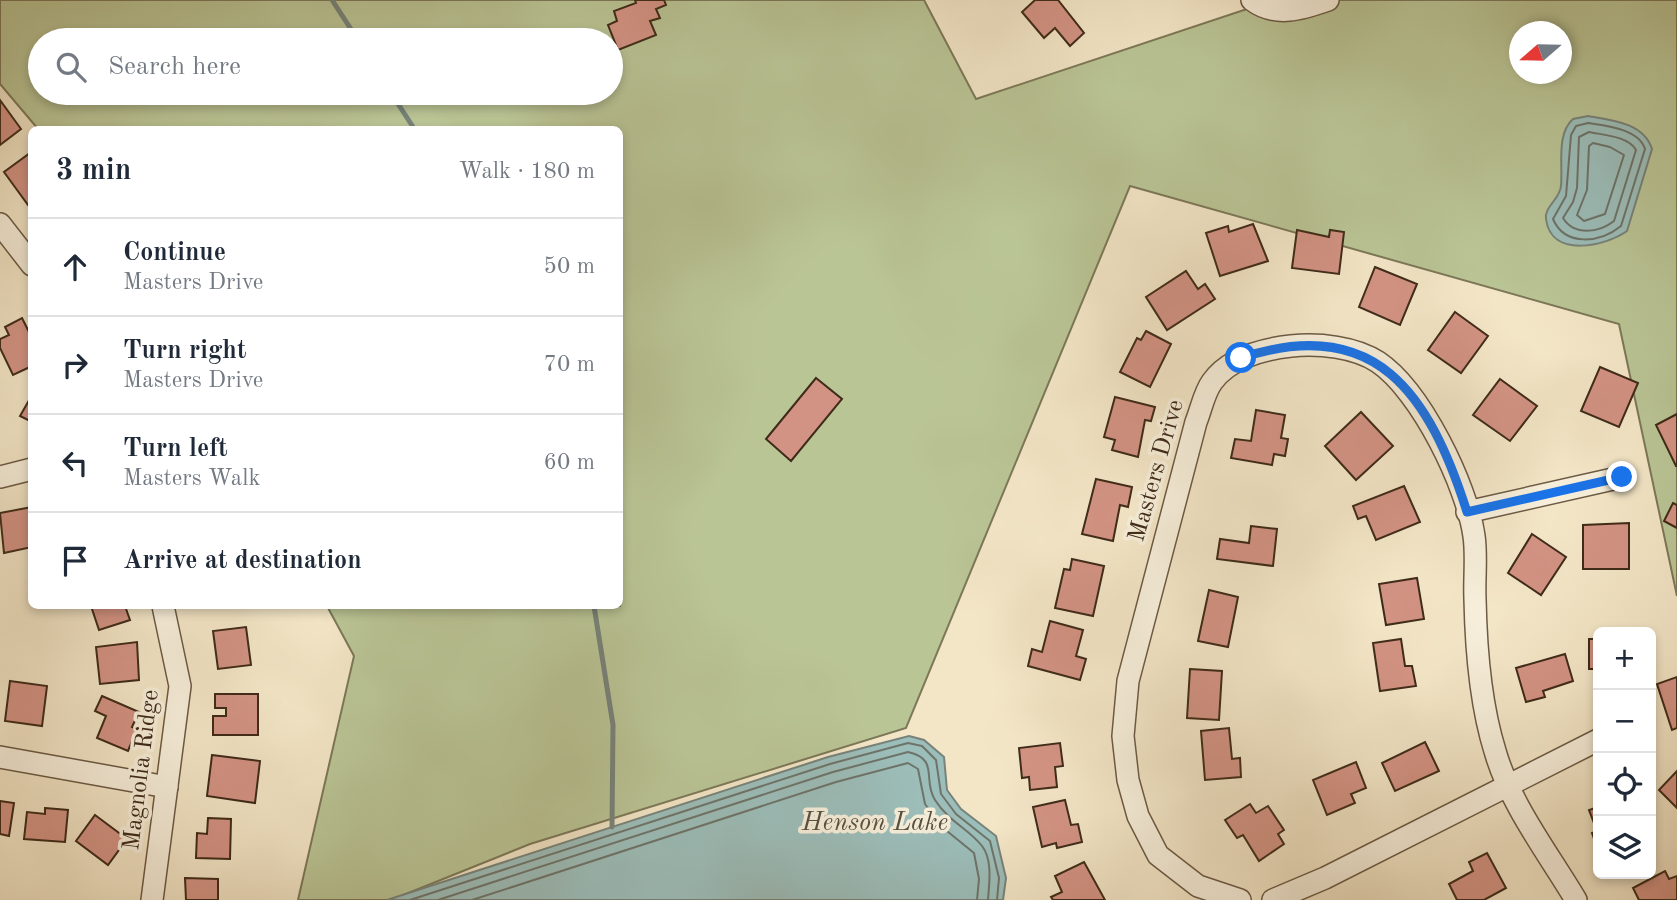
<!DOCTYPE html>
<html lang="en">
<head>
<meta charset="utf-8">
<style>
  :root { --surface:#fff; --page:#f6f6f7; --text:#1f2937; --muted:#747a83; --line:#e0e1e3 }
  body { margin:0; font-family:"Old Standard TT",serif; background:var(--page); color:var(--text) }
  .controls { position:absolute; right:21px; bottom:21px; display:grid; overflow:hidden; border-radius:10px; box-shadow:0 4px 10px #0003 }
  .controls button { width:63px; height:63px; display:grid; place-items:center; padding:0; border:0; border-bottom:2px solid var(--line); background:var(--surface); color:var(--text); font:35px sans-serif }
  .compass { position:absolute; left:1509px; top:21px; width:63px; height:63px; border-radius:50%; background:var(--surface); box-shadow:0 4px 10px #0003; rotate:250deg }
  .stop { position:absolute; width:21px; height:21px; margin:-16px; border:5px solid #1a73e8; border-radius:50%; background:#fff }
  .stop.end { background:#1a73e8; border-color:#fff; box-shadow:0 2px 7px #0008 }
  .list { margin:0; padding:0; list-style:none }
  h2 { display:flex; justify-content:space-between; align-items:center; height:91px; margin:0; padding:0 28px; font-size:30px }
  h2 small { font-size:23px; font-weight:400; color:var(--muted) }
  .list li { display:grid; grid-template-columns:46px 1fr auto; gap:21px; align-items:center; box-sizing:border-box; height:98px; padding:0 28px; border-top:2px solid var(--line) }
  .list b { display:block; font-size:26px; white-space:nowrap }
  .list p { margin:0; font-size:23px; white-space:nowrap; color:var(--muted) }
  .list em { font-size:23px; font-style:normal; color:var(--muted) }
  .icon { flex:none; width:38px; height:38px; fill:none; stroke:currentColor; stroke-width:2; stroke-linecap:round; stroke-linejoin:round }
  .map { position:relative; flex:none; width:1677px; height:900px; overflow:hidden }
  .search { position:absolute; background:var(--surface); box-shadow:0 4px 10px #0003; left:28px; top:28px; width:595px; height:77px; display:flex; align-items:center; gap:18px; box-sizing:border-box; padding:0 24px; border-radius:38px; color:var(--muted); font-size:26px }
  .panel { position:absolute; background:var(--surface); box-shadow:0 4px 10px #0003; left:28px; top:126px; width:595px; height:483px; border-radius:10px }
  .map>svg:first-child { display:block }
  .green { fill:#bac596; stroke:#7c7858; stroke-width:2; fill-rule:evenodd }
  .water { fill:#9cbeba; stroke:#77837a; stroke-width:2 }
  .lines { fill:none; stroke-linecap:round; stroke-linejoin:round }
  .shore { stroke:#6e746a; stroke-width:2 }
  .stream { stroke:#77837a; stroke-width:5 }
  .building { fill:#d39384; stroke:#3f2b19; stroke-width:2 }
  .street-casing { stroke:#6c5a44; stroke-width:24 }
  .street { stroke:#f7efdb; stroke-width:21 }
  .route { stroke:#1a73e8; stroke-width:9 }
  .labels { text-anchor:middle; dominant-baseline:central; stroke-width:7; stroke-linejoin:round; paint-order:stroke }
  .street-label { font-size:24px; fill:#3f2b19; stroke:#f7efdb }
  .water-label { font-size:26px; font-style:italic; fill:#565041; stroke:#f7efdb }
</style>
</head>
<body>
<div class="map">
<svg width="1677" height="900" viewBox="0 0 1677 900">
  <rect width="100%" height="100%" fill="#f3e6c7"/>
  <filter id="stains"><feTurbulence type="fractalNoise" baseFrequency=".00286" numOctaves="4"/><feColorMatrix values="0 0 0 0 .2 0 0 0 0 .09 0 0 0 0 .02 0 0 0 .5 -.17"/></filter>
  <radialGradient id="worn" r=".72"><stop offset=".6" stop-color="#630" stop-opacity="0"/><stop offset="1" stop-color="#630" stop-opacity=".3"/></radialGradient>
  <path class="green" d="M0,0H924L976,99L1274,0H1677V596L1619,324L1130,186L906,728L530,844L391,900H298L354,656L327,606H620V130L38,129L0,84ZM1520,32H1562V74H1520ZM40,40H611V93H40Z"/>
  <g class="water">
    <path d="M1588,116C1612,120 1644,123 1652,149L1627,231C1606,246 1551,259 1546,219C1544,207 1560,199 1561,186C1563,165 1556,134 1573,119Z"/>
    <path d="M909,736L924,740L944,757L947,790L961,809L996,836L1006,878L1003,900H387L828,757Z"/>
  </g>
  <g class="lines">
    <g class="shore">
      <path d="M1588,123C1607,126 1639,129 1645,149L1621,226C1600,243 1565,247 1553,219L1566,196L1571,135L1576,126Z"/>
      <path d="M1589,132C1603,135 1628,136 1636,150L1614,221C1599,233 1574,236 1563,218L1573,202L1577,188L1579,137Z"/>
      <path d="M1593,143L1610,147L1624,155L1605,214L1584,221L1577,215L1587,190L1589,146Z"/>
      <path d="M410,900L830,764L908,743L922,746L936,760L941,794L956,814L990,841L999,878L997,900"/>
      <path d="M438,900L833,772L908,752C940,759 922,780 935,800C949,822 969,829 982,846C993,860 989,884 988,900"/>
      <path d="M472,900L836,782L908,763L918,769L925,804L942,827L974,853L979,879L977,900"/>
    </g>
    <g class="stream">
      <path d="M332,0L358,40"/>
      <path d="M391,93L415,130"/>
      <path d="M594,606L613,725L612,827"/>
    </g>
  </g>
  <g class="building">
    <path d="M635,0H664L666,5L656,9L660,18L650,21L656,35L618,50L608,25L617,21L614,11L636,3Z"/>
    <path d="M1035,0H1058L1084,33L1070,46L1055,28L1044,38L1022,12Z"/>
    <path d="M0,100L21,129L0,145Z"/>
    <path d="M30,153L32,203L28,205L4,172Z"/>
    <path d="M1253,224L1268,261L1220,276L1206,233L1228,226L1229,232Z"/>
    <path d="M1297,230L1329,237L1330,230L1344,232L1339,274L1292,268Z"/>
    <path d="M1375,267L1417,284L1400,325L1359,307Z"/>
    <path d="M1186,271L1198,289L1205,284L1215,299L1167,330L1146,297Z"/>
    <path d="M1455,312L1488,336L1461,373L1428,350Z"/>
    <path d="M22,318L32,338V366L13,375L0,348V339L9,335L5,327Z"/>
    <path d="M1146,331L1171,344L1150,387L1120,372L1137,338L1141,340Z"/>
    <path d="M1600,367L1638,383L1619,427L1581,411Z"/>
    <path d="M816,378L842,399L791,461L766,439Z"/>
    <path d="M1500,379L1537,406L1510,441L1473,415Z"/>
    <path d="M32,395V422L20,416Z"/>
    <path d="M1115,397L1155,407L1151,421L1145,420L1138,457L1112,450L1115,440L1104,437Z"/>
    <path d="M1256,410L1285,415L1281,438L1288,439L1285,456L1274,454L1272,465L1231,458L1235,439L1251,441Z"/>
    <path d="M1361,412L1393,446L1356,480L1325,446Z"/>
    <path d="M1677,414V466H1676L1656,425Z"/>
    <path d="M1096,479L1132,487L1128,507L1120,505L1113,541L1082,534Z"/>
    <path d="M1404,486L1420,522L1376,540L1366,516L1358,519L1353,506Z"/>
    <path d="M1673,503L1677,505V528L1664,521Z"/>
    <path d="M32,507V547L4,553L0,513Z"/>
    <path d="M1629,523V569H1583V525Z"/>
    <path d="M1251,526L1277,529L1273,566L1217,559L1220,539L1249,543Z"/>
    <path d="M1532,534L1566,557L1541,595L1508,573Z"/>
    <path d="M1072,559L1104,566L1093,616L1055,608L1064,569L1070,570Z"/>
    <path d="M1417,578L1424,619L1386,625L1379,584Z"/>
    <path d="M1209,590L1238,597L1228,647L1198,641Z"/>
    <path d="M91,606H125L130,620L99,630Z"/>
    <path d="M1050,621L1083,630L1076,656L1086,659L1080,680L1028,666L1032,649L1042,652Z"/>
    <path d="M246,627L251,665L218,669L213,631Z"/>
    <path d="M1401,639L1405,666H1412L1416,686L1380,691L1373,643Z"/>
    <rect x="1589" y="639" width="9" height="30"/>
    <path d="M137,642L139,680L100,684L96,647Z"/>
    <path d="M1565,654L1573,681L1543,691L1545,697L1526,702L1516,668Z"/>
    <path d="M1190,669L1222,671L1219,720L1187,718Z"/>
    <path d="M1677,677V728L1672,730L1657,684Z"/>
    <path d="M10,681L47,686L42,726L5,721Z"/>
    <path d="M215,694H258V735H213V716H226V708H215Z"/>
    <path d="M102,696L139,712L132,727L137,729L128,751L97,738L106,716L95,711Z"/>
    <path d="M1229,728L1232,759L1240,758L1241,777L1205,780L1201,731Z"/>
    <path d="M1425,742L1439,771L1395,791L1382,763Z"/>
    <path d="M1060,743L1063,766L1055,767L1057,787L1030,790L1029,777L1022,778L1019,748Z"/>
    <path d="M212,755L260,761L255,803L207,796Z"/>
    <path d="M1356,762L1366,788L1351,794L1355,803L1327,815L1313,780Z"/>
    <path d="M1677,771V808L1659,790Z"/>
    <path d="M1065,800L1071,825L1078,824L1082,842L1057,848L1056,843L1042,847L1033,807Z"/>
    <path d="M0,801L14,803L9,836L0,834Z"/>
    <path d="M1250,804L1256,813L1268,806L1284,830L1278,834L1284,844L1259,861L1243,835L1237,838L1225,820Z"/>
    <path d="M1598,807V850L1592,833L1597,831L1589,810Z"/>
    <path d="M45,808L68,810L65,842L24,839L27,812L45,814Z"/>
    <path d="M95,815L127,839L108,865L76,841Z"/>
    <path d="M208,818L231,819L230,859L196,858L197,833L207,834Z"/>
    <path d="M1487,853L1506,888L1484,900H1457L1449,884L1473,871L1469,862Z"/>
    <path d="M1084,862L1105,900H1053L1051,897L1062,892L1055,876Z"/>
    <path d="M1665,871L1669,879L1677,876V900H1639L1633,888Z"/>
    <path d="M185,878L218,879V900H186Z"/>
  </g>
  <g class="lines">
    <g class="street-casing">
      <g id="street">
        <path d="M1252,0C1276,18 1302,9 1328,0"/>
        <path d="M0,224L32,265"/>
        <path d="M0,477L32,469"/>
        <path d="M1467,512L1622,477"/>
        <path d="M0,757L167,787"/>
        <path d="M152,900L180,686L163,606"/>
        <path d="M1240,900L1198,886L1158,855L1138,816L1128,780L1123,736L1128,681L1196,422C1201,410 1204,393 1212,382C1229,358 1264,349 1291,346C1319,343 1355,347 1378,362C1421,391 1467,486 1474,536C1477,556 1474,579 1475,599C1476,649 1480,703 1495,751C1510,804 1548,853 1576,900"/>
        <path d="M1273,900L1325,878L1598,740"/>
      </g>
    </g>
    <use href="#street" class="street"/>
  </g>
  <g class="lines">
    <path class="route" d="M1241,358C1376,313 1430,395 1467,512L1622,477"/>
  </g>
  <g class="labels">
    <g class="street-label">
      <text transform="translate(1157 471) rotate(-74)">Masters Drive</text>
      <text transform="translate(142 770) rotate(-83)">Magnolia Ridge</text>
    </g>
    <g class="water-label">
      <text x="875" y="823">Henson Lake</text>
    </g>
  </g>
  <rect width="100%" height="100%" filter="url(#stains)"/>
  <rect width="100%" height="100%" fill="url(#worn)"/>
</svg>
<div class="controls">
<button>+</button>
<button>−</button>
<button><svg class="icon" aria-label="locate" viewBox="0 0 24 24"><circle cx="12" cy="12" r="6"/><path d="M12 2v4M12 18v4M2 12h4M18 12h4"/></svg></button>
<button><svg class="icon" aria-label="layers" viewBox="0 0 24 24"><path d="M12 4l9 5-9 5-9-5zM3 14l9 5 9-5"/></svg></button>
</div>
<svg class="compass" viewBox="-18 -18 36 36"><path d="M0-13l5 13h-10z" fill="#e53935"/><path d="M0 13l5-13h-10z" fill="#747a83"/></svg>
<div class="stop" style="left:1241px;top:358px"></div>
<div class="stop end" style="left:1622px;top:477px"></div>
<div class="search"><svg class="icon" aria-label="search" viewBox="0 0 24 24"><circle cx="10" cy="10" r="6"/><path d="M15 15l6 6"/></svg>Search here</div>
<section class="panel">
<h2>3 min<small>Walk · 180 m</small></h2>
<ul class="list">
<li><svg class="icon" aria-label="ahead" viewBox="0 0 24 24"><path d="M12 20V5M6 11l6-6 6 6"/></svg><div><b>Continue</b><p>Masters Drive</p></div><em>50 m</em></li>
<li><svg class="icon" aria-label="right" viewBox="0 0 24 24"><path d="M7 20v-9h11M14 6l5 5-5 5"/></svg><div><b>Turn right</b><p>Masters Drive</p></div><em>70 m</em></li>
<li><svg class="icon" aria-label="left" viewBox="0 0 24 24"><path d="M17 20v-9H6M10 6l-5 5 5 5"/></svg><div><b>Turn left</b><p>Masters Walk</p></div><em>60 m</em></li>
<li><svg class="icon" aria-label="arrive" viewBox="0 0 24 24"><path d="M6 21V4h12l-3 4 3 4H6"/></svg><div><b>Arrive at destination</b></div></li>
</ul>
</section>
</div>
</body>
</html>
